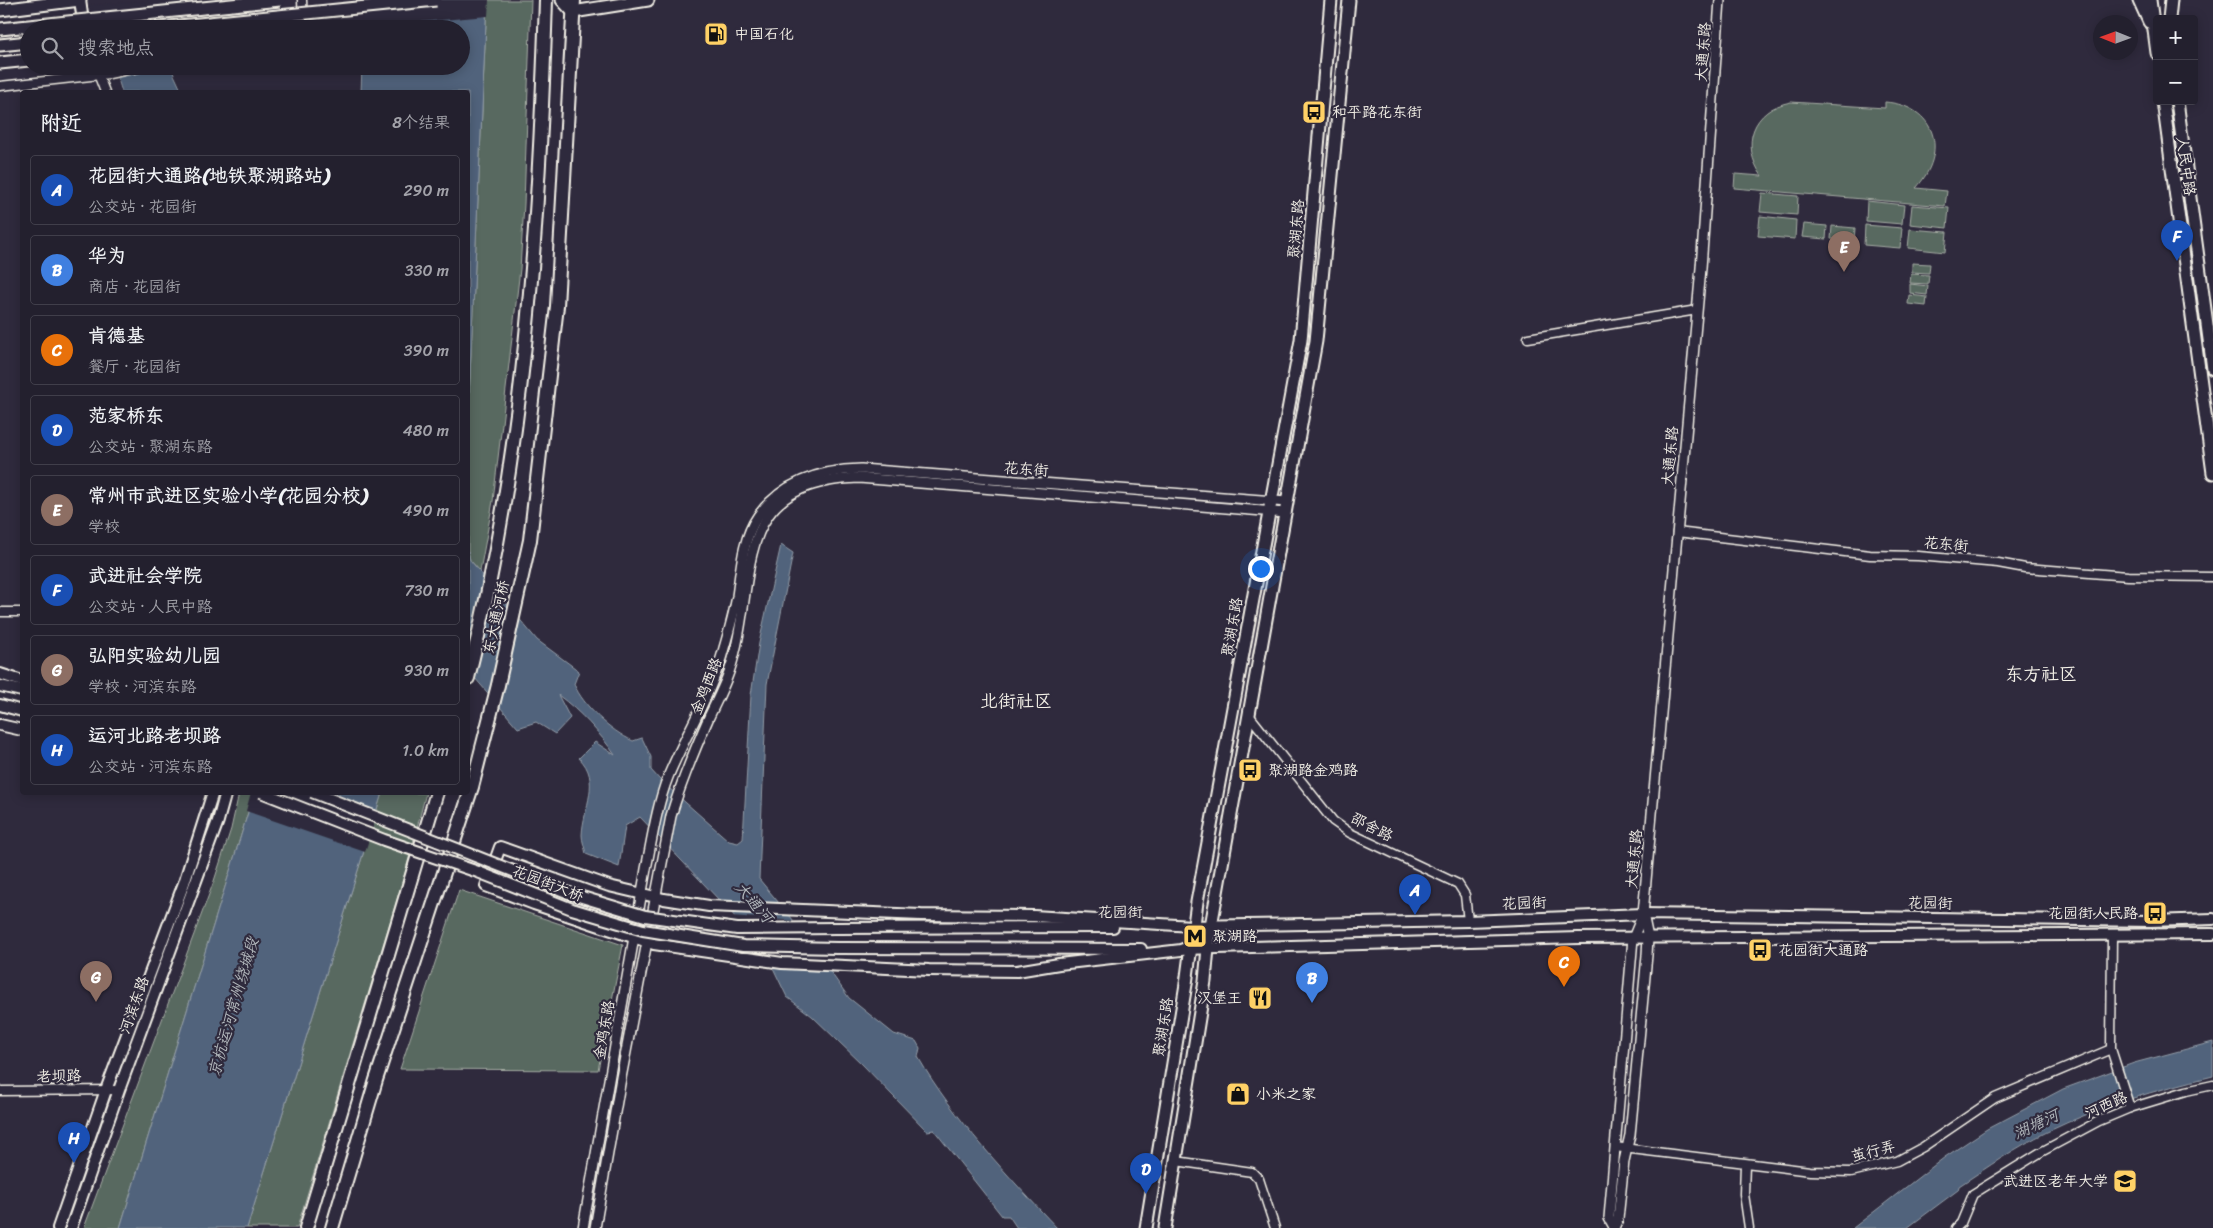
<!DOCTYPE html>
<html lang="zh">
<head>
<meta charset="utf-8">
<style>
  :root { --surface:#23202e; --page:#2b2836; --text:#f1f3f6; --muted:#a3a3aa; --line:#403e4a; --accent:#bca0f2 }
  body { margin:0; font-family:Sriracha,"LXGW WenKai TC",sans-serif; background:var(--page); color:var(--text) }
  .controls { position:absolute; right:15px; top:15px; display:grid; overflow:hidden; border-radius:5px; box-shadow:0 2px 12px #0003 }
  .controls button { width:45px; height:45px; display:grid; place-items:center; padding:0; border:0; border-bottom:1px solid var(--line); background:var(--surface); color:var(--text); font:25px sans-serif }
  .compass { position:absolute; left:2093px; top:15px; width:45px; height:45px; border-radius:50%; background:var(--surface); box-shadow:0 2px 12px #0003; rotate:271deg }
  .you { position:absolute; left:1260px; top:568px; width:18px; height:18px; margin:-12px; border:4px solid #fff; border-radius:50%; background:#1a73e8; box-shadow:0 0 0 8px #1a73e833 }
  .badge { display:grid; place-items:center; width:32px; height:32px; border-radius:50%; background:var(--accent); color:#fff; font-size:16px; font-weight:700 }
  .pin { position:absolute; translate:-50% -41px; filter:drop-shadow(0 1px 2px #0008) }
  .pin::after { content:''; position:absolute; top:26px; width:18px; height:15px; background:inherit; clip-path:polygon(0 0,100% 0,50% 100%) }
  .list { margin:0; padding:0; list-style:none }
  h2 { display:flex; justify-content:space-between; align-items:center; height:65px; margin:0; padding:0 20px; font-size:21px }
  h2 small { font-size:16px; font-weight:400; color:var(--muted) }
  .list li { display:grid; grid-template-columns:32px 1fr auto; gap:15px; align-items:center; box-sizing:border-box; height:70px; margin:0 10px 10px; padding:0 10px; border:1px solid var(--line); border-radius:5px }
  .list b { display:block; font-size:19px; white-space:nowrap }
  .list p { margin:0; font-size:16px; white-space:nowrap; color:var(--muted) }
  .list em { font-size:16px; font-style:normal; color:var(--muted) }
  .icon { flex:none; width:28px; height:28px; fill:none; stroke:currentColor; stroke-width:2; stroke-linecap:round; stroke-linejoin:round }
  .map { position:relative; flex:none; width:2213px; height:1228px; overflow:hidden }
  .search { position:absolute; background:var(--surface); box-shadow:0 2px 12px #0003; left:20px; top:20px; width:450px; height:55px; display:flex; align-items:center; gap:12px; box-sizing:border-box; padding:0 18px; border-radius:28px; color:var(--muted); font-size:19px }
  .panel { position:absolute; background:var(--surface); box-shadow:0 2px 12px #0003; left:20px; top:90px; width:450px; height:705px; border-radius:5px }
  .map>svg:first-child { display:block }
  .green { fill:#586961; stroke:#a6ada4 }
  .water { fill:#51647c; stroke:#929ca7 }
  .pier { fill:#2f2a3d }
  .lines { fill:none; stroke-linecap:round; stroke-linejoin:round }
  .minor-casing { stroke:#f4f1e8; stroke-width:11 }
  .tertiary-casing { stroke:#f4f1e8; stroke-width:12 }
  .secondary-casing { stroke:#f4f1e8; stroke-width:14 }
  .primary-casing { stroke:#f4f1e8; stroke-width:15 }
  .trunk-casing { stroke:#f4f1e8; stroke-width:16 }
  .minor { stroke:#2f2a3d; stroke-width:8 }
  .tertiary { stroke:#2f2a3d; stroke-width:9 }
  .secondary { stroke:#2f2a3d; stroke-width:10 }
  .primary { stroke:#2f2a3d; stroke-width:11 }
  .trunk { stroke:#2f2a3d; stroke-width:12 }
  .secondary-bridge-casing { stroke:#f4f1e8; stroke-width:14; stroke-linecap:butt }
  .primary-bridge-casing { stroke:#f4f1e8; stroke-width:15; stroke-linecap:butt }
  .secondary-bridge { stroke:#2f2a3d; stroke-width:10 }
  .primary-bridge { stroke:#2f2a3d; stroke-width:11 }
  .labels { text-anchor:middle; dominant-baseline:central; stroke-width:4.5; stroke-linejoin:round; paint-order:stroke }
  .poi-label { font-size:15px; fill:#f4f1e8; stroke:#2f2a3d; text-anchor:start }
  .street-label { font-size:15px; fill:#f4f1e8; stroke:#2f2a3d }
  .water-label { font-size:16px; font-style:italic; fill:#b3b9bd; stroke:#2f2a3d }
  .quarter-label { font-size:18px; fill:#f4f1e8; stroke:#2f2a3d }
</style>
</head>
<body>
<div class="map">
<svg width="2213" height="1228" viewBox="0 0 2213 1228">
  <rect width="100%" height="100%" fill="#2f2a3d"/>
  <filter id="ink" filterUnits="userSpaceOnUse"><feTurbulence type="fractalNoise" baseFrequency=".02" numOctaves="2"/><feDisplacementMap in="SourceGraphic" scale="10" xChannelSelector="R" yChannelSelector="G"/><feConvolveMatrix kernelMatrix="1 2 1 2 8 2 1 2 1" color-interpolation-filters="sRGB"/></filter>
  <g filter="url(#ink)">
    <g class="green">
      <path d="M487,0H531L524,204L520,269L493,501L480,571L470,560L468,551V420Z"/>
      <path d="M1791,102L1885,108V102C1936,106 1949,152 1916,188L1947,191L1945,206L1734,188L1735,174L1762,176C1740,145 1752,109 1791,102Z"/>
      <path d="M1762,193L1798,196L1797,215L1760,212Z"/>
      <path d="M1867,201L1904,205L1902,224L1866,221Z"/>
      <path d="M1912,205L1949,208L1947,228L1910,224Z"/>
      <path d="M1760,216L1796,220L1795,239L1758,236Z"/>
      <path d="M1804,224L1827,226L1826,239L1802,237Z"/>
      <path d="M1865,225L1902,228L1900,248L1864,245Z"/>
      <path d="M1832,226L1855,228L1854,241L1831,239Z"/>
      <path d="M1910,229L1947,232L1945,252L1908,248Z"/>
      <path d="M1912,263L1930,264L1929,273L1912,272Z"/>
      <path d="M1911,274L1929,275L1928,284L1910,283Z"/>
      <path d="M1910,284L1928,286L1927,295L1910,293Z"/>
      <path d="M1909,295L1927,297L1926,306L1908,304Z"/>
      <path d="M239,793H254L120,1228H84L214,881L231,829Z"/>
      <path d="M382,793H426L405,873L297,1228H247Z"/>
      <path d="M459,890L623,945L598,1070L400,1069Z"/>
    </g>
    <g class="water">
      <path d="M365,0H487L468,420V92H361L362,66H461V29H364Z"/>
      <path d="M114,66H170L182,92H122Z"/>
      <path d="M781,545L793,553L767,684L759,879L794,921L849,998L894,1034L916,1041L920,1048L918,1057C953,1118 1009,1177 1057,1228H1017L1009,1216H1002L934,1130L927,1131L862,1064L812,1016L787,997L762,945L640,817L625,826L619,867L586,854C585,848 582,841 582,835C583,808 602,780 579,758L595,742L615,755C599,732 581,712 558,695L570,718L555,734L536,722L518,728L468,670V551L470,560L537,640L579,671L574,684C583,706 611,731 633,741L642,738L651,757V770L660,780L729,841L738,843L743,839L751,695L759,643Z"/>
      <path d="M254,793H382L247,1228H120Z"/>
      <path d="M2213,1042V1076C2156,1090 2100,1106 2047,1132C2016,1147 1988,1167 1959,1186L1958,1190L1907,1228H1853L1945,1157L1987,1129L2063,1089L2134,1063Z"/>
    </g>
    <g class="pier">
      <path d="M363,0H489L488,16L361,27Z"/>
      <path d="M147,1L158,29H99L91,5Z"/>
      <path d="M251,792L327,793L378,811L365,852L246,811Z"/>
      <path d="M731,916L797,921L829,967L768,962L760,946Z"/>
    </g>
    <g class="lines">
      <g class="minor-casing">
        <g id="minor">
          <path d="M298,29L303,23L302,0"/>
          <path d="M98,74L105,92"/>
          <path d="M0,86L109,74L147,66"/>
          <path d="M1528,338L1697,310"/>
          <path d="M1677,532L1870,555L1918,556L1998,563L2025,568L2128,576L2213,577"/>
          <path d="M0,612H22"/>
          <path d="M1249,715L1333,821L1350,833L1458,884L1465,895L1468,921"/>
          <path d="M2112,934L2111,1049L2130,1108"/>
          <path d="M0,1091L119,1090"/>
          <path d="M1615,1147L1810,1171L1851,1172L1897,1161L1923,1147L1995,1098L2111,1049"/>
          <path d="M1176,1161L1252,1172L1259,1179L1275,1228"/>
          <path d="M1745,1164L1744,1194L1749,1228"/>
          <path d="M1956,1228L1961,1223L1973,1194L2041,1152L2099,1121L2130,1108L2186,1091L2213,1085"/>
        </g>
      </g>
      <g class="tertiary-casing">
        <g id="tertiary">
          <path d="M1614,1227L1609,1218L1633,938L1643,914"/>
          <path d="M583,1228L646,869C652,839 657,805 668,777C686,733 712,693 724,648C729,631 734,613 737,596C741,569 742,539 758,516C783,481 821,470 861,469L1287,502"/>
          <path d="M595,1228L621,1078L671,816C681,782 695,749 709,717C716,702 724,687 729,672C760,583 724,482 859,478L1286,513"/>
          <path d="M1614,1228L1618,1219L1624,1161L1630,1135L1647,955L1648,938L1643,914L1701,268L1720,0"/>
        </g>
      </g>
      <g class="secondary-casing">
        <g id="secondary">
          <path d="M80,0L84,29"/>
          <path d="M0,674L22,681"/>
          <path d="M0,686L22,691"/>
          <path d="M0,705L22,711"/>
          <path d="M0,725L22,730"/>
          <path d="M1187,926L1468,921L1643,914L2151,921L2213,919"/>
          <path d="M836,928L1113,927"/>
          <path d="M837,948L1141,949"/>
          <path d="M1208,948L1211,926"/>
          <path d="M1183,949L1578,938L2213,934"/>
          <path d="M1190,949L1059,964L1017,971L929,970L782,963L654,944L534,904L486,886L500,847L609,886L664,899L709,906L921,915L1034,916L1192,926"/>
          <path d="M58,1228L106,1090L184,883L213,792"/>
          <path d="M71,1228L119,1090L218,821L226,792"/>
        </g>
      </g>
      <g class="primary-casing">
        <g id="primary">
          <path d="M562,0L573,12L648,0"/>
          <path d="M2139,0L2149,22"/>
          <path d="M2150,0L2157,53"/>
          <path d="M0,10L80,0"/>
          <path d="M2169,19L2171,0"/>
          <path d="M0,45L29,42"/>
          <path d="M0,63L29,60"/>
          <path d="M2163,101L2213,473"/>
          <path d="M2177,101L2213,369"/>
          <path d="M1211,926L1316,341L1349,0"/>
          <path d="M1146,1228L1186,984L1197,902L1301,340L1331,0"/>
          <path d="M1165,1228L1205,981L1208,948"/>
        </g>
      </g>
      <g class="trunk-casing">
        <g id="trunk">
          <path d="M468,678C524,456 539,228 546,0"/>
          <path d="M306,1228L437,792"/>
          <path d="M332,1228L376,1080L472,787L498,685L530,540L557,306L574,0"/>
        </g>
      </g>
      <use href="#minor" class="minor"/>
      <use href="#tertiary" class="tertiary"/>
      <use href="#secondary" class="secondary"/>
      <use href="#primary" class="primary"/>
      <use href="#trunk" class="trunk"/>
      <g class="secondary-bridge-casing">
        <g id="secondary-bridge">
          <path d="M261,792L384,840L478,872L572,909L643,930L743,946L837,948"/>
          <path d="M312,792L572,894L645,916L737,929L836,928"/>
        </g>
      </g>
      <g class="primary-bridge-casing">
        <g id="primary-bridge">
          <path d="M0,29L280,0"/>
          <path d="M150,29L436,0"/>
        </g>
      </g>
      <use href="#secondary-bridge" class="secondary-bridge"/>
      <use href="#primary-bridge" class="primary-bridge"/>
    </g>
  </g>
  <defs>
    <g id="fuel-square" transform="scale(1.25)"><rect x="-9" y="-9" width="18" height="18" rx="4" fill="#ffd166" stroke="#2f2a3d"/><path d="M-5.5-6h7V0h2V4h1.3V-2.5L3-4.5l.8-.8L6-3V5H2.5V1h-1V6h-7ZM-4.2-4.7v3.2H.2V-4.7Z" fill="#111"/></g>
    <g id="bus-square" transform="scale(1.25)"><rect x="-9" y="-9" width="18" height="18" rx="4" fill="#ffd166" stroke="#2f2a3d"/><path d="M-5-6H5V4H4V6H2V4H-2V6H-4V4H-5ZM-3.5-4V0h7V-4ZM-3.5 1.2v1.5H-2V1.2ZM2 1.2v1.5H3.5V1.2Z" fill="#111"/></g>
    <g id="metro-square" transform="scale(1.25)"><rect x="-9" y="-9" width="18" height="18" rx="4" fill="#ffd166" stroke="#2f2a3d"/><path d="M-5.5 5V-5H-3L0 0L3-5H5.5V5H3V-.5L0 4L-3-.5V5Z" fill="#111"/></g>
    <g id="restaurant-square" transform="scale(1.25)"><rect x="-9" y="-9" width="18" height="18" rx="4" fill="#ffd166" stroke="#2f2a3d"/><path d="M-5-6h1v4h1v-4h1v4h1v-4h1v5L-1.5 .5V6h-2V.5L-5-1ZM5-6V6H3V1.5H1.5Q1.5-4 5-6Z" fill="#111"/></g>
    <g id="shop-square" transform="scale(1.25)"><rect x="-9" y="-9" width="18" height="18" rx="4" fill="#ffd166" stroke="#2f2a3d"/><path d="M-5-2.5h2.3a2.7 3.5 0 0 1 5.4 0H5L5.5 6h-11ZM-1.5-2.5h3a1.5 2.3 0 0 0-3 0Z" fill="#111"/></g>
    <g id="university-square" transform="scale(1.25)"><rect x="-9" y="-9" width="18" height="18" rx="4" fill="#ffd166" stroke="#2f2a3d"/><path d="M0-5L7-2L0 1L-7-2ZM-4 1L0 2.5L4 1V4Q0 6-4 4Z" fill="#111"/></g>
  </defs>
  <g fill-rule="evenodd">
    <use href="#fuel-square" x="716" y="34"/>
    <use href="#bus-square" x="1314" y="112"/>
    <use href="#bus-square" x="1250" y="770"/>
    <use href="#bus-square" x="2155" y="913"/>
    <use href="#metro-square" x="1195" y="936"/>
    <use href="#bus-square" x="1760" y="950"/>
    <use href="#restaurant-square" x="1260" y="998"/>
    <use href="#shop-square" x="1238" y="1094"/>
    <use href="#university-square" x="2125" y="1181"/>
  </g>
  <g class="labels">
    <g class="poi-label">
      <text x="734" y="34">中国石化</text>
      <text x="1332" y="112">和平路花东街</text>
      <text x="1268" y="770">聚湖路金鸡路</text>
      <text x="2138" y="913" text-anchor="end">花园街人民路</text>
      <text x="1212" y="936">聚湖路</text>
      <text x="1778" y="950">花园街大通路</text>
      <text x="1242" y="998" text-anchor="end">汉堡王</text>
      <text x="1256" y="1094">小米之家</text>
      <text x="2108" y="1181" text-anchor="end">武进区老年大学</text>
    </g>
    <g class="street-label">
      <text transform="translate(1703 52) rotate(-86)">大通东路</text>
      <text transform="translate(2186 166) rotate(82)">人民中路</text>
      <text transform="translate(1296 229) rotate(-85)">聚湖东路</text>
      <text transform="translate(1670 456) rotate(-85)">大通东路</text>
      <text transform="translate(1026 469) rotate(4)">花东街</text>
      <text transform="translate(1946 544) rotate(5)">花东街</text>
      <text transform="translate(496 617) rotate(-78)">东大通河桥</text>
      <text transform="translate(1232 627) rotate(-80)">聚湖东路</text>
      <text transform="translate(706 686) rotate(-68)">金鸡西路</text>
      <text transform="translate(1372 827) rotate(27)">邵舍路</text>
      <text transform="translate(1634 859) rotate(-85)">大通东路</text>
      <text transform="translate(548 883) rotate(21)">花园街大桥</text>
      <text transform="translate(1524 903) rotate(-2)">花园街</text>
      <text transform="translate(1930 903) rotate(1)">花园街</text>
      <text x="1120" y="912">花园街</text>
      <text transform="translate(134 1005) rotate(-70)">河滨东路</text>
      <text transform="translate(1163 1027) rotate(-81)">聚湖东路</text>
      <text transform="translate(604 1030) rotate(-80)">金鸡东路</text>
      <text transform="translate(59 1076) rotate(-1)">老坝路</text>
      <text transform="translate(2106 1105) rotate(-24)">河西路</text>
      <text transform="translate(1873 1151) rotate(-14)">茧行弄</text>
    </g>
    <g class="water-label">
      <text transform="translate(754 902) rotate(49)">大通河</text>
      <text transform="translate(233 1007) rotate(-74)">京杭运河常州绕城段</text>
      <text transform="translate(2036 1124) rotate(-25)">湖塘河</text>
    </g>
    <g class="quarter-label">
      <text x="2041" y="674">东方社区</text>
      <text x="1016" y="701">北街社区</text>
    </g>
  </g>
</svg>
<div class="controls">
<button>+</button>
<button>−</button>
</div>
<svg class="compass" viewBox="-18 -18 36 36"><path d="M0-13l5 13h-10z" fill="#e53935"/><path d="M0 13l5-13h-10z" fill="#a3a3aa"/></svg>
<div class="you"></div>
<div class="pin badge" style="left:1415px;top:915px;background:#1a4fb4">A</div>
<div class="pin badge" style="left:1312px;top:1003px;background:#3f7fe0">B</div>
<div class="pin badge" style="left:1564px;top:987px;background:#e8710a">C</div>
<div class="pin badge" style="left:1146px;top:1194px;background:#1a4fb4">D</div>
<div class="pin badge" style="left:1844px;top:272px;background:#8d6e63">E</div>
<div class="pin badge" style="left:2177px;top:261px;background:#1a4fb4">F</div>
<div class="pin badge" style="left:96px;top:1002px;background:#8d6e63">G</div>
<div class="pin badge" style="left:74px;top:1163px;background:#1a4fb4">H</div>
<div class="search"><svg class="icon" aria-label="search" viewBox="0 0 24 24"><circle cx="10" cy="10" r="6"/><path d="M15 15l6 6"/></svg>搜索地点</div>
<section class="panel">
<h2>附近<small>8个结果</small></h2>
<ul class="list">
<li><span class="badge" style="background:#1a4fb4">A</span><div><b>花园街大通路(地铁聚湖路站)</b><p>公交站 · 花园街</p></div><em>290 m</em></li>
<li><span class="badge" style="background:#3f7fe0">B</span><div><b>华为</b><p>商店 · 花园街</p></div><em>330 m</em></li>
<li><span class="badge" style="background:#e8710a">C</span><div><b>肯德基</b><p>餐厅 · 花园街</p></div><em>390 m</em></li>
<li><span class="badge" style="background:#1a4fb4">D</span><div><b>范家桥东</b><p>公交站 · 聚湖东路</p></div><em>480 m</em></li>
<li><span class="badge" style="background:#8d6e63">E</span><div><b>常州市武进区实验小学(花园分校)</b><p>学校</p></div><em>490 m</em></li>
<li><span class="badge" style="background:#1a4fb4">F</span><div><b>武进社会学院</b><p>公交站 · 人民中路</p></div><em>730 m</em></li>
<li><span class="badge" style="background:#8d6e63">G</span><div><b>弘阳实验幼儿园</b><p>学校 · 河滨东路</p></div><em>930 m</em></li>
<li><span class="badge" style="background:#1a4fb4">H</span><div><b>运河北路老坝路</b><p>公交站 · 河滨东路</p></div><em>1.0 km</em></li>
</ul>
</section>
</div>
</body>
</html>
